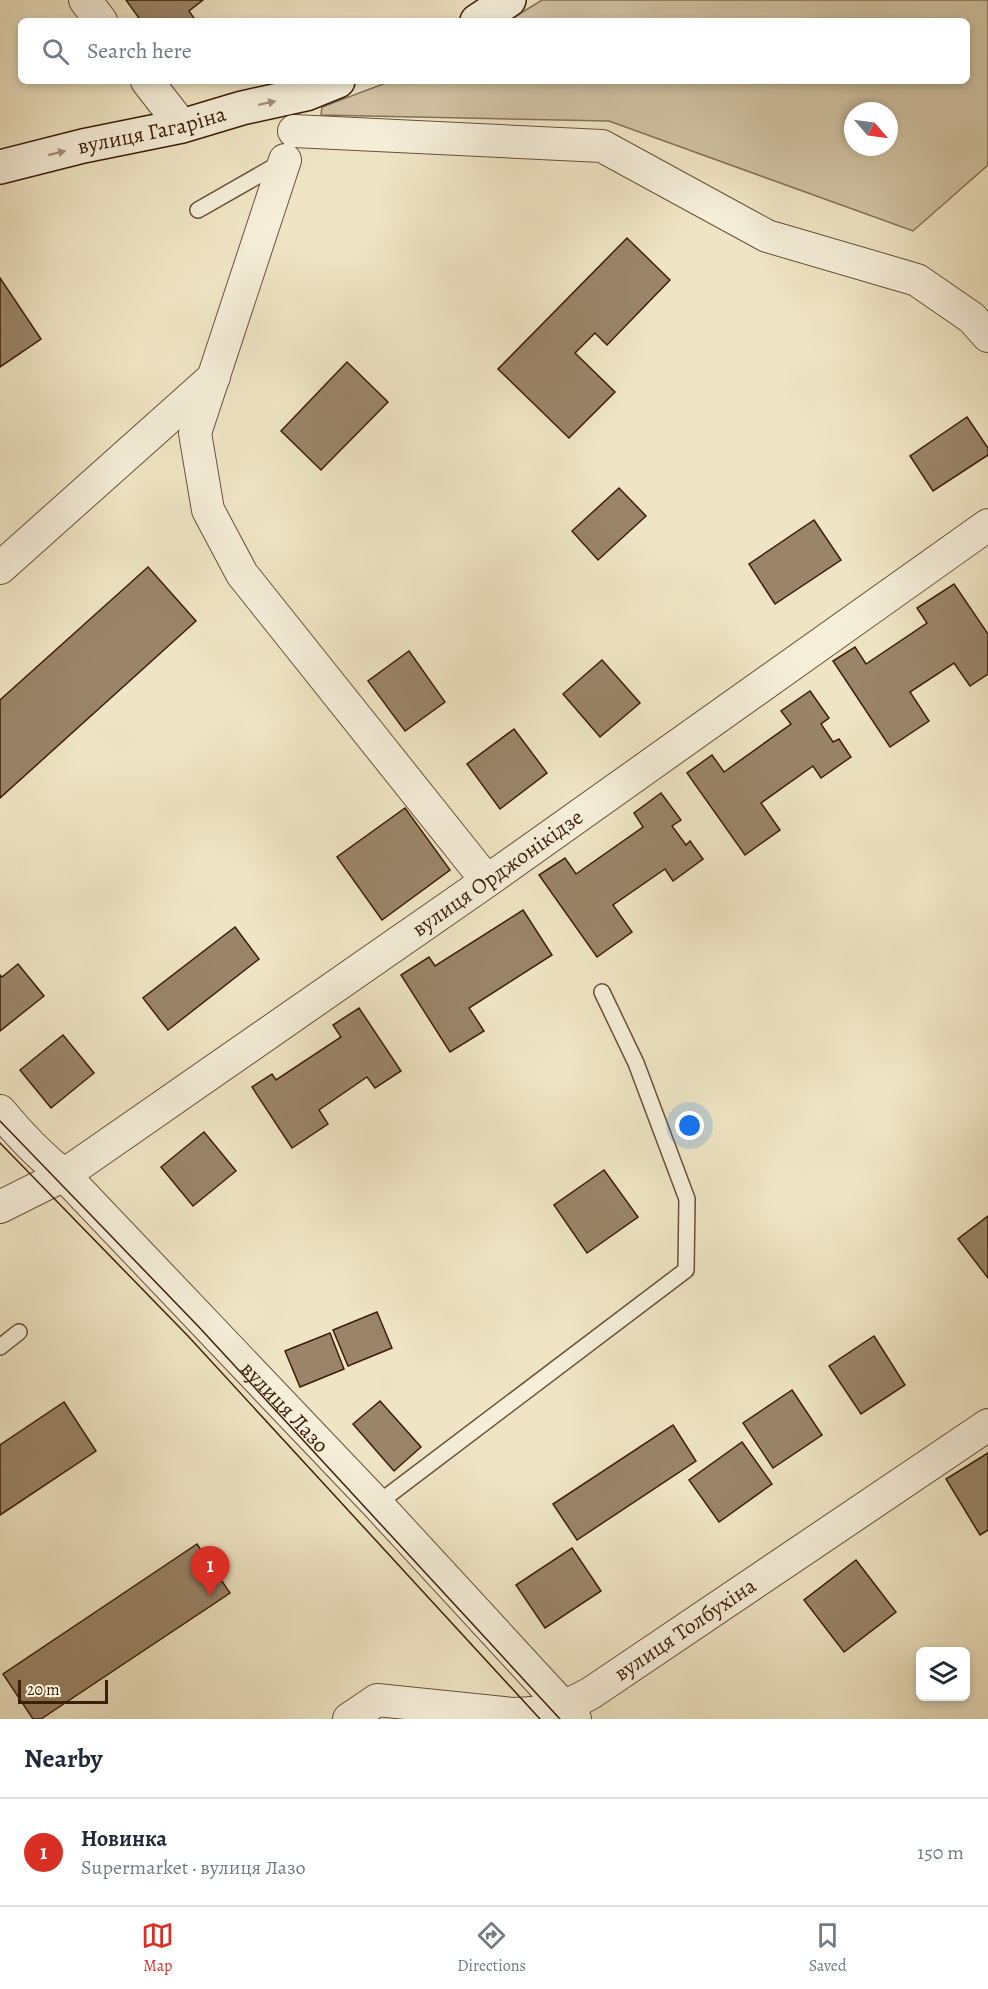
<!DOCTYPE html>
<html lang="en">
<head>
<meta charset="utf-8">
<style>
  :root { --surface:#fff; --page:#f6f6f7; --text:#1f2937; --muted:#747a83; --line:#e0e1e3; --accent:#d93025 }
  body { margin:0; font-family:Alegreya,serif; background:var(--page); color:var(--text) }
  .controls { position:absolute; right:18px; bottom:18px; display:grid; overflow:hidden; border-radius:9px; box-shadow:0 3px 9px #0003 }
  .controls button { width:54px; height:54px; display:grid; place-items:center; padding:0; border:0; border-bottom:2px solid var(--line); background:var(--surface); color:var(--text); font:30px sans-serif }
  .compass { position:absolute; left:844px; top:102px; width:54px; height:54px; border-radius:50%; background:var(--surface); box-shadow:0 3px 9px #0003; rotate:118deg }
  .scale { position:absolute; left:18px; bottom:15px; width:90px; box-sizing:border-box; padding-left:6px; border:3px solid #3d1e06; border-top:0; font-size:16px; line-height:21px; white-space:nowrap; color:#3d1e06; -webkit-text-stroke:4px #f5eed9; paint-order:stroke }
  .you { position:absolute; left:690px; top:1126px; width:21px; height:21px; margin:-15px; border:4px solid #fff; border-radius:50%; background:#1a73e8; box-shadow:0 0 0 9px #1a73e833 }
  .badge { display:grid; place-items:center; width:39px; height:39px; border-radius:50%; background:var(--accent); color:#fff; font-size:20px; font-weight:700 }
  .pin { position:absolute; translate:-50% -50px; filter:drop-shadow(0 2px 3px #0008) }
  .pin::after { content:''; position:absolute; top:32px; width:21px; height:18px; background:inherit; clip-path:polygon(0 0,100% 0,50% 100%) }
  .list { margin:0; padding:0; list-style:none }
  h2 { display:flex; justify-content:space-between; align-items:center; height:78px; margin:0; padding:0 24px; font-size:26px }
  h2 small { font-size:20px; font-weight:400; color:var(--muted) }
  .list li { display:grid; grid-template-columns:39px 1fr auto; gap:18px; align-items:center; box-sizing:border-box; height:108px; padding:0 24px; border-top:2px solid var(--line) }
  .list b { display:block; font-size:22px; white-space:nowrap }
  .list p { margin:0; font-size:20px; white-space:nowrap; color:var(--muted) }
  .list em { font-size:20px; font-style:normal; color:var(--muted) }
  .icon { flex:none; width:33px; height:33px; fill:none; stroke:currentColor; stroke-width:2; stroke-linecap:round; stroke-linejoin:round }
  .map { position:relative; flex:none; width:988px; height:1719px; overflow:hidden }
  .search { position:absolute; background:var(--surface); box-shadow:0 3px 9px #0003; left:18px; right:18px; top:18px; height:66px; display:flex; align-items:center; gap:15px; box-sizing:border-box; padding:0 21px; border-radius:9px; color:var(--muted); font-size:22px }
  .sheet { height:186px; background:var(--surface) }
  nav { display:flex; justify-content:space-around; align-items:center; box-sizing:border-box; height:84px; border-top:2px solid var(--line); background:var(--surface); font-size:16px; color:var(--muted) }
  nav a { display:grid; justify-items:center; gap:3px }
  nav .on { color:var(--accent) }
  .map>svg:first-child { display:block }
  .green { fill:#d1c3a4; stroke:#877055; stroke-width:1.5; fill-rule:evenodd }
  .building { fill:#9a8569; stroke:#3d1e06; stroke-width:1.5 }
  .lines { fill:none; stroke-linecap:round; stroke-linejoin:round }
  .service-casing { stroke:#6a5036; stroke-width:18 }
  .minor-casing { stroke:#6a5036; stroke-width:34 }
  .secondary-casing { stroke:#3d1e06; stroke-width:36 }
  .service { stroke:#f5eed9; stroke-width:15 }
  .minor { stroke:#f5eed9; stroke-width:32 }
  .secondary { stroke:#f5eed9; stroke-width:33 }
  .tram { stroke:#3d1e06; stroke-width:1.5 }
  .oneway { fill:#a2907a }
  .labels { text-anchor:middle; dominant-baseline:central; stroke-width:6; stroke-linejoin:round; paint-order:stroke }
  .street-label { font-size:22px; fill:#3d1e06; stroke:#f5eed9 }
</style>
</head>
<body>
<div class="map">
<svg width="988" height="1719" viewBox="0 0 988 1719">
  <rect width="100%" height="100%" fill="#efe5c4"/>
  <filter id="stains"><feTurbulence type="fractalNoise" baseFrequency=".00333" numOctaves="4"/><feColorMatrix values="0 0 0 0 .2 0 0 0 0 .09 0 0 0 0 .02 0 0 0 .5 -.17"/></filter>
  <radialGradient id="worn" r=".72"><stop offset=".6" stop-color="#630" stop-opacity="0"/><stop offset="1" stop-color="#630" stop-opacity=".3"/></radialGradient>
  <path class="green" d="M542,0H988V165L913,231L609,121L321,115L322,107L391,81H967V21H508ZM853,111H889V147H853Z"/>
  <g class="building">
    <path d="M126,0H203L189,11L196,21H141Z"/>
    <path d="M627,238L670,280L607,345L595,333L575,353L615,392L569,438L498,369Z"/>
    <path d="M0,278L41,339L0,367Z"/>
    <path d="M347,362L388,402L321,470L281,431Z"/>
    <path d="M967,417L988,448V455L933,491L910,456Z"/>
    <path d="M619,488L646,516L598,560L572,531Z"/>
    <path d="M814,520L841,560L775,604L749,564Z"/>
    <path d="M148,567L196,621L0,798V700Z"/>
    <path d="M954,584L988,634V674L970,686L954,663L910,692L929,721L890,747L833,661L855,647L866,664L927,623L917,608Z"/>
    <path d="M409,651L445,702L405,731L368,681Z"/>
    <path d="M602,660L640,703L600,737L563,694Z"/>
    <path d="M810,691L829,718L821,724L833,742L839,739L851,757L821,778L813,766L761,803L780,830L745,855L687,773L712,755L724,772L791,724L781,711Z"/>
    <path d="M514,729L547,773L500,809L467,764Z"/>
    <path d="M661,793L681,820L672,826L686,845L690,841L703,859L673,881L665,869L613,905L632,932L597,957L539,875L565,858L576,874L643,827L634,813Z"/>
    <path d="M405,808L450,870L382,920L337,857Z"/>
    <path d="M523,910L552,955L469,1008L484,1031L450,1052L401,975L429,957L435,966Z"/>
    <path d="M235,927L259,959L168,1030L143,998Z"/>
    <path d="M18,964L44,996L0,1031V975L2,977Z"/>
    <path d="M359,1008L401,1071L375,1088L367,1077L319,1110L328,1124L292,1148L252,1087L272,1074L276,1080L341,1037L333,1025Z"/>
    <path d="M63,1035L94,1073L51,1108L20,1070Z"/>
    <path d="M204,1132L236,1171L193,1206L161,1167Z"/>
    <path d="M604,1170L638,1217L587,1253L554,1205Z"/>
    <path d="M988,1216V1278L958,1239Z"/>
    <path d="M377,1312L392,1348L348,1366L333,1330Z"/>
    <path d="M330,1333L344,1369L300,1387L285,1351Z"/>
    <path d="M874,1336L905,1385L861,1414L829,1366Z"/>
    <path d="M792,1390L822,1435L773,1468L743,1423Z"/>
    <path d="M380,1401L421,1447L394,1471L353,1424Z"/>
    <path d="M64,1402L96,1451L0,1515V1445Z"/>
    <path d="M673,1425L696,1461L577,1540L553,1504Z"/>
    <path d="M742,1442L772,1484L719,1522L689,1480Z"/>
    <path d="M988,1453V1530L980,1535L946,1479Z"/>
    <path d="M197,1544L230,1593L41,1719H33L3,1674Z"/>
    <path d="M572,1548L601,1591L545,1628L516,1585Z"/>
    <path d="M856,1560L896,1612L844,1652L804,1600Z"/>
  </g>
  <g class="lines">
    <g class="service-casing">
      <g id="service">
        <path d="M198,210L282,162"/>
        <path d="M0,1347L19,1332"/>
        <path d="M377,1504L686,1270L687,1199L636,1063L602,992"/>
      </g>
    </g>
    <g class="minor-casing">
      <g id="minor">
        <path d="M85,0L101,21"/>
        <path d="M147,81L182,126"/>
        <path d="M294,131L602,146L767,236L917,280L972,318L988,336"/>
        <path d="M285,160L195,433L208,510L242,574L487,881"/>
        <path d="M0,568L214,377"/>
        <path id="s1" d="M0,1111C19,1134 41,1157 64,1175L377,1504L575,1719"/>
        <path id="s2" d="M0,1207L64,1175L487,881L988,525"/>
        <path id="s3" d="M349,1719L377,1700L513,1714C548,1713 561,1710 591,1693L988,1425"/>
      </g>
    </g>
    <g class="secondary-casing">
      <g id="secondary">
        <path d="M477,21L509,0"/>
        <path id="s4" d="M0,167L83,146L182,126L242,108L306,94L338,81"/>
      </g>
    </g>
    <use href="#service" class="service"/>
    <use href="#minor" class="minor"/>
    <use href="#secondary" class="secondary"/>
    <g class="tram">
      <path d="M0,1121L198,1326L560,1719"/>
      <path d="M0,1143L188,1336L540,1719"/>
    </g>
  </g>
  <defs><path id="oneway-solid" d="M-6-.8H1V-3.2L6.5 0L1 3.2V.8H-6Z" transform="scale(1.5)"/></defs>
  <g class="oneway">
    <use href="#oneway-solid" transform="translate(267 103) rotate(-12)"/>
    <use href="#oneway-solid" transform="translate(57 153) rotate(-14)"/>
  </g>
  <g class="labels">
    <g class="street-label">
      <text stroke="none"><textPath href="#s4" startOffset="156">вулиця Гагаріна</textPath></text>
      <text stroke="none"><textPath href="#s2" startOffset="600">вулиця Орджонікідзе</textPath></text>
      <text stroke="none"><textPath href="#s1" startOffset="411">вулиця Лазо</textPath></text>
      <text stroke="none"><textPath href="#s3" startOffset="366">вулиця Толбухіна</textPath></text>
    </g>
  </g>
  <rect width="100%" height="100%" filter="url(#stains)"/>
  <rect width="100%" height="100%" fill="url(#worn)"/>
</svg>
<div class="controls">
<button><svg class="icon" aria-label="layers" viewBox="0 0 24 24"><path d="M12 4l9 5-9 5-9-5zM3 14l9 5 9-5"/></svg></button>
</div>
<svg class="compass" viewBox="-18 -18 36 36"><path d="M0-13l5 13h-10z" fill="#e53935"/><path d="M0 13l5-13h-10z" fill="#747a83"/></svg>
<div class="scale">20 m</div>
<div class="you"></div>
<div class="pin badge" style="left:210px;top:1596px">1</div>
<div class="search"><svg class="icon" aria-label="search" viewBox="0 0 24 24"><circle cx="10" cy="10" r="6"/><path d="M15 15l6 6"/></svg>Search here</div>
</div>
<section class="sheet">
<h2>Nearby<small></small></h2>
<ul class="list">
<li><span class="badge">1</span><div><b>Новинка</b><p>Supermarket · вулиця Лазо</p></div><em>150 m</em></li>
</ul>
</section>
<nav>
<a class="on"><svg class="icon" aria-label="map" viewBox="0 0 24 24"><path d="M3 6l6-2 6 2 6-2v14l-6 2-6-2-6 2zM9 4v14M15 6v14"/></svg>Map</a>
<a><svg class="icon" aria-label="directions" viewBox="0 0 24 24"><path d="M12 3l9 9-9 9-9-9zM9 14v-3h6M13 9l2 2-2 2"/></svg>Directions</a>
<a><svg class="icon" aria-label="saved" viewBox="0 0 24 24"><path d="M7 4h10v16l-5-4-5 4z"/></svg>Saved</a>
</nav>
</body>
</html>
